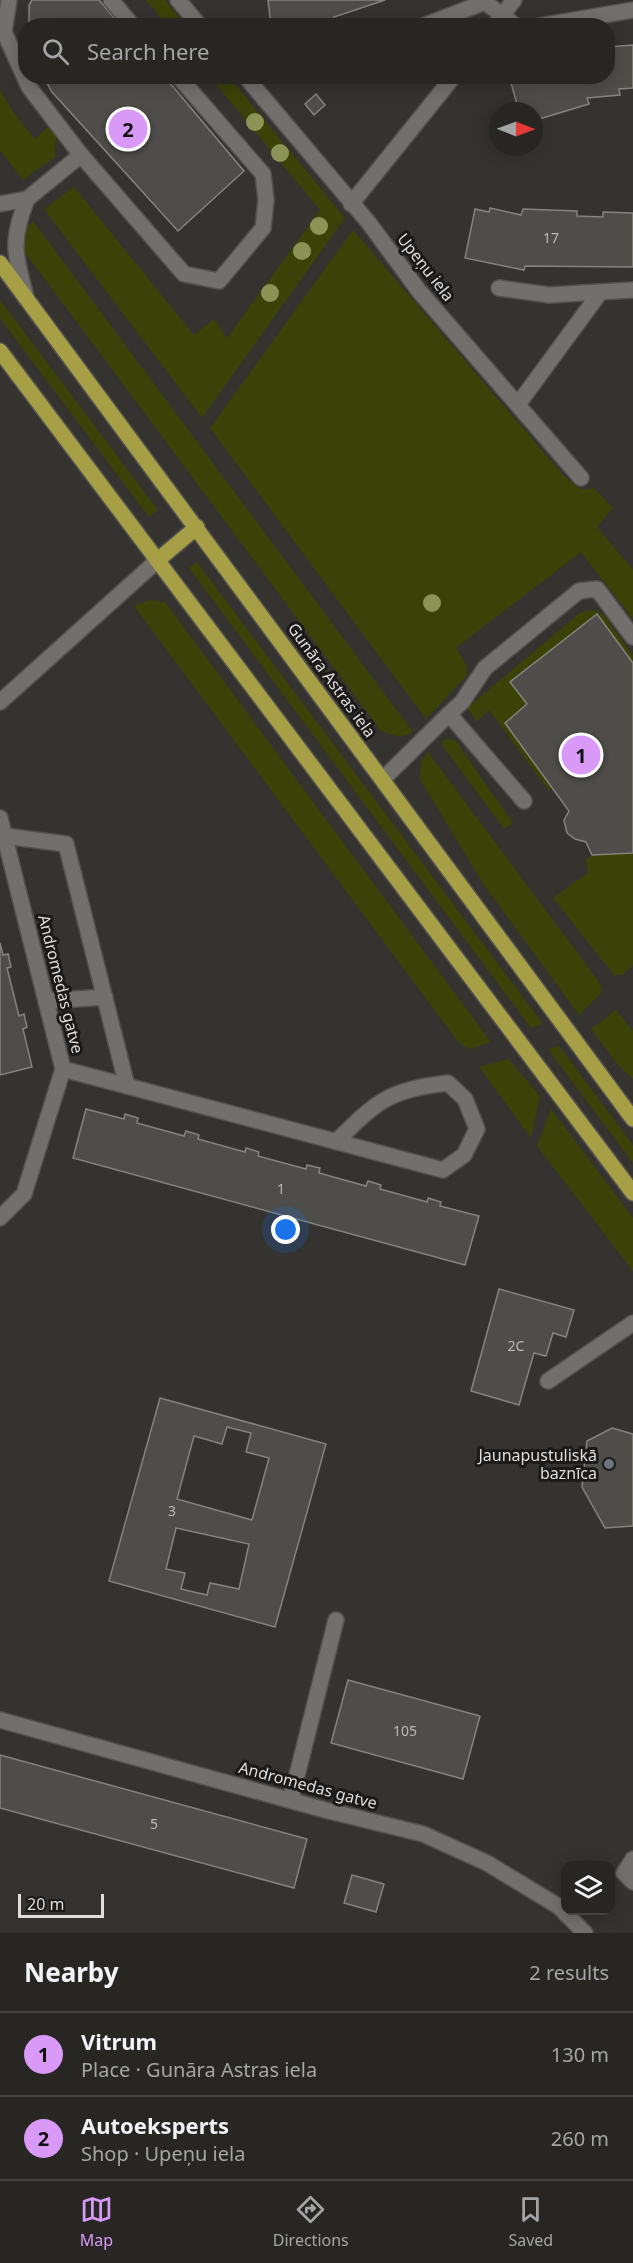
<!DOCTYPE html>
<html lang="en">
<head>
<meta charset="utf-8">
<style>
  :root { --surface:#272623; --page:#333230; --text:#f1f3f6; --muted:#a4a5a6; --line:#434341; --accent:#d99af7 }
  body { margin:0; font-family:"Noto Sans",sans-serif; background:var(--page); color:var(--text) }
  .controls { position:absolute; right:18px; bottom:18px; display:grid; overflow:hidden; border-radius:12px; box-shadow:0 3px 15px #0003 }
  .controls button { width:54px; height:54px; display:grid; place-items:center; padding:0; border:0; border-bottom:2px solid var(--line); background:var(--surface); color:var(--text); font:30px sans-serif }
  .compass { position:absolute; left:489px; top:102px; width:54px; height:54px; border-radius:50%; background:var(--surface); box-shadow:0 3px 15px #0003; rotate:91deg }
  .scale { position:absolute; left:18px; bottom:15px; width:86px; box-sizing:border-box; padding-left:6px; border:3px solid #dfdedc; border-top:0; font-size:16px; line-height:21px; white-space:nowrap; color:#dfdedc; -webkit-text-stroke:4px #1b1a19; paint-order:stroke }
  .you { position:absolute; left:286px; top:1230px; width:21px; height:21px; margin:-15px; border:4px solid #fff; border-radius:50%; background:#1a73e8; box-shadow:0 0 0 9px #1a73e833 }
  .badge { display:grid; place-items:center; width:39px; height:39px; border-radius:50%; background:var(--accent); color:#111; font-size:20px; font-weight:700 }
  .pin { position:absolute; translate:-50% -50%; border:3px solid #fff; box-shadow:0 2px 6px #0006 }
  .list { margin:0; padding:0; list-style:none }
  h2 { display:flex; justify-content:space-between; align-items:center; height:78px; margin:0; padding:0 24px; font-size:26px }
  h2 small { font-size:20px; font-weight:400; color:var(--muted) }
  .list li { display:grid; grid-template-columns:39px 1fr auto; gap:18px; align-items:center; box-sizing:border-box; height:84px; padding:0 24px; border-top:2px solid var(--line) }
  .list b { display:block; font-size:22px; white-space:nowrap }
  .list p { margin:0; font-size:20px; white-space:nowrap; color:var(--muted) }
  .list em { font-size:20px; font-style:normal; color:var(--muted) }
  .icon { flex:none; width:33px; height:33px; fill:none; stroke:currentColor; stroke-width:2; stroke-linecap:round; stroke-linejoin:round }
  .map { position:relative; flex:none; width:633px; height:1933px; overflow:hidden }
  .search { position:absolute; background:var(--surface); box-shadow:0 3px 15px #0003; left:18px; right:18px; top:18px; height:66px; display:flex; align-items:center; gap:15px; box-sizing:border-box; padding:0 21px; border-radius:24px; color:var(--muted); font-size:22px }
  .sheet { height:246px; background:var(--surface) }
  nav { display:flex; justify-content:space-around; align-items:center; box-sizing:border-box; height:84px; border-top:2px solid var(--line); background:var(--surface); font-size:16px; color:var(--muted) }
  nav a { display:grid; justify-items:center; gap:3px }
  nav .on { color:var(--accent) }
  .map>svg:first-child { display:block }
  .green { fill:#3c4207 }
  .building { fill:#4e4d49; stroke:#84837e; stroke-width:1.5; fill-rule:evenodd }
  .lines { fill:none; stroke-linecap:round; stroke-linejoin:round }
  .minor-casing { stroke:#53514e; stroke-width:18 }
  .major-casing { stroke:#53514e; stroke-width:18 }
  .minor { stroke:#71706c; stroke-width:15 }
  .major { stroke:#a79f46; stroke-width:15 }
  .tree { fill:#8b9356 }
  .worship-dot { fill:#6b7280; stroke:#1b1a19; stroke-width:2 }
  .labels { text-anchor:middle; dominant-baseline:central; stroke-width:6; stroke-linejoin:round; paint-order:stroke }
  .number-label { font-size:14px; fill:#bbbab7 }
  .street-label { font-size:16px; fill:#dfdedc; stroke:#1b1a19 }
  .poi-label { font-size:16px; fill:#dfdedc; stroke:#1b1a19; text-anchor:end }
</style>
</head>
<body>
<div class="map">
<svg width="633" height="1933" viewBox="0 0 633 1933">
  <rect width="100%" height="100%" fill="#34332f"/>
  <g class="green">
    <path d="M146,0H165L186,25H167Z"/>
    <path d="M228,76L345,218L202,418L44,209L74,187L194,335L214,319L227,338L320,210L210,77Z"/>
    <path d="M0,90L13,112L35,139L49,126L56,136L55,157L23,180L0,150Z"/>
    <path d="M33,221L413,732L400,737L381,731L24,251L23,232Z"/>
    <path d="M353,230L563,475L582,490L594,488L613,508L597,527L633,570V619L581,552L456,648L466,664L467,675L426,719L210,428Z"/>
    <path d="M0,300L158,510L149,517L0,318Z"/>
    <path d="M197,562L543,1024L531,1028L189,568Z"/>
    <path d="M149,600L165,602L491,1042L470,1049L459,1043L134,606Z"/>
    <path d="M594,610L604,615L633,656V663L597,614L510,682L527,704L505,723L552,787L549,791L489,710L477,721L467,708L581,612Z"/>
    <path d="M447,739L455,740L513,823L504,829L440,742Z"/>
    <path d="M428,752L599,982L603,991L579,1015L482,882L420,779L421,761Z"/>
    <path d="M633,853V965L622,975H614L553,898L588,873L586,860L592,855Z"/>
    <path d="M616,1010L633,1031V1079L619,1066L591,1029Z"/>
    <path d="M559,1046L633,1145V1163L548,1049Z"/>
    <path d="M508,1059L540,1096L531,1138L479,1067Z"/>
    <path d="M551,1109L633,1218V1271L537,1146Z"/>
  </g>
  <g class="building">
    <path d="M32,0H99L121,26H29V5Z"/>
    <path d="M268,0H385L334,17L335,24L323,26H271Z"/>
    <path d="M633,45V88L619,89L620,95L587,98L589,104L536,120L534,111H519L509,76H608V47Z"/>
    <path d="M43,76H164L244,171L178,231L52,92Z"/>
    <path d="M316,94L325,105L314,115L305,104Z"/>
    <path d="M490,208L521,215L523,209L577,211V216L603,217V212L633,213V267L525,266L524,270L465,258L475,209L489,212Z"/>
    <path d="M597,614L633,663V853L592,855L586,842L575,839L567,833L564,820L569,811L505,723L527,704L510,682Z"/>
    <path d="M0,943L3,955L8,954L11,967L7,968L19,1016L24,1014L27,1027L23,1029L32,1067L0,1075Z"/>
    <path d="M86,1109L124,1119L125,1114L138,1118L137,1123L184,1136L186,1131L199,1135L198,1139L245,1152L246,1148L259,1152L258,1156L306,1169L307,1165L320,1168L319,1173L366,1186L368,1181L381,1185L380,1189L427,1202L428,1198L441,1202L440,1206L479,1216L465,1265L73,1158Z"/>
    <path d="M499,1289L574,1310L566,1337L553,1333L546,1356L534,1353L519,1405L471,1391Z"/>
    <path d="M160,1398L326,1444L275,1627L109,1581ZM227,1427L251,1433L246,1452L269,1458L252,1520L177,1499L194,1436L222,1444ZM176,1528L249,1544L239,1589L210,1583L207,1595L181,1589L185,1573L166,1569Z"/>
    <path d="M612,1428L633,1434V1526L605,1528L582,1487L587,1441Z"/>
    <path d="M348,1680L480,1716L463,1779L331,1743Z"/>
    <path d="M0,1755L307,1839L294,1888L0,1808Z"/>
    <path d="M352,1875L384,1884L376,1912L344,1903Z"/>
  </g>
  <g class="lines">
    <g class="minor-casing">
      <g id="minor">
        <path d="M9,0L4,32L29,87L81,155L184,274L219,281L263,228L266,200L263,174L178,76"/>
        <path d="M111,0L133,26"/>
        <path d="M178,0L200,26"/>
        <path d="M423,26L485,2L516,26"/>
        <path d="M494,26L514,0"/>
        <path d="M539,26L633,10"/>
        <path d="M245,76L369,223L419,291L581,478"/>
        <path d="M0,204L27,199L81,155"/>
        <path d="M351,204L454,76"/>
        <path d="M499,288L549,295L633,290"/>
        <path d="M26,297C15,254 10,242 27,199"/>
        <path d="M519,403L599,294"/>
        <path d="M0,702L159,559"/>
        <path d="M449,714L462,702L485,668L579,591L597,589L633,637"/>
        <path d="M383,779L449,714L524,801"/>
        <path d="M0,818L63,1069L24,1194L0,1218"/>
        <path d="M5,836L66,844L127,1086"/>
        <path d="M46,1001L105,997"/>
        <path d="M63,1069L443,1170L464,1155L477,1129L465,1099L448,1083C388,1090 377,1101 336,1142"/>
        <path d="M548,1381L633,1323"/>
        <path d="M0,1720L325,1810L423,1834L487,1863L558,1906L585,1933"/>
        <path d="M291,1799L336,1620"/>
        <path d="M633,1859L624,1873L633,1882"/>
      </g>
    </g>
    <g class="major-casing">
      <g id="major">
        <path d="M0,263L633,1119"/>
        <path d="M0,351L633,1193"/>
        <path d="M159,559L197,527"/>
      </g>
    </g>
    <use href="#minor" class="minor"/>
    <use href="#major" class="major"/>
  </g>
  <g class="tree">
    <circle cx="255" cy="122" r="9"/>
    <circle cx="280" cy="153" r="9"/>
    <circle cx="319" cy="226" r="9"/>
    <circle cx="302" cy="251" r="9"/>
    <circle cx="270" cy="293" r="9"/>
    <circle cx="432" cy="603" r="9"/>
  </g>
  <circle class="worship-dot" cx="609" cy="1464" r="6"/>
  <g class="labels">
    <g class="number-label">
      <text x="551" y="237">17</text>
      <text x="281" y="1188">1</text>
      <text x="516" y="1345">2C</text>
      <text x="172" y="1510">3</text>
      <text x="405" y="1730">105</text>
      <text x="154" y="1823">5</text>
    </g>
    <g class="street-label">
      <text transform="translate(426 267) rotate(52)">Upeņu iela</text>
      <text transform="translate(332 680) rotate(54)">Gunāra Astras iela</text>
      <text transform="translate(61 984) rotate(76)">Andromedas gatve</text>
      <text transform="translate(308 1785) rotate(15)">Andromedas gatve</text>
    </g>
    <g class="poi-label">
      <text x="597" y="1455">Jaunapustuliskā<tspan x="597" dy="18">baznīca</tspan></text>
    </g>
  </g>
</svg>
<div class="controls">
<button><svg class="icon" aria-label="layers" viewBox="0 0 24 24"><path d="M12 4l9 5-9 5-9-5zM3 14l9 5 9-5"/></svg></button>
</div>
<svg class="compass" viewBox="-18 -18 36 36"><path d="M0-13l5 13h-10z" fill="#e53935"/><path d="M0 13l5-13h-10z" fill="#a4a5a6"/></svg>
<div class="scale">20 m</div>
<div class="you"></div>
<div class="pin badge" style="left:581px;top:755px">1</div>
<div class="pin badge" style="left:128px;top:129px">2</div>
<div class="search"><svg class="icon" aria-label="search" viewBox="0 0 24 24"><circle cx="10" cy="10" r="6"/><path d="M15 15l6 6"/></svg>Search here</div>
</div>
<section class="sheet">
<h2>Nearby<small>2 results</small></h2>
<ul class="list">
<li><span class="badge">1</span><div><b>Vitrum</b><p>Place · Gunāra Astras iela</p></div><em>130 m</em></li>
<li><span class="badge">2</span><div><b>Autoeksperts</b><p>Shop · Upeņu iela</p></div><em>260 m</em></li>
</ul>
</section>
<nav>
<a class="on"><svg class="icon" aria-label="map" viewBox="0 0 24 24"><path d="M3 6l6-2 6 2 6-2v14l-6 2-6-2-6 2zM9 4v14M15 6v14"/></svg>Map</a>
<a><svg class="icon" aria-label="directions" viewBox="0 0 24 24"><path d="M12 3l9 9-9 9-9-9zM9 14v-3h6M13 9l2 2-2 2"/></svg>Directions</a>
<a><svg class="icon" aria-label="saved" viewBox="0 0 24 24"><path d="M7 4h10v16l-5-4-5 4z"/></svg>Saved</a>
</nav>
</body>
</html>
